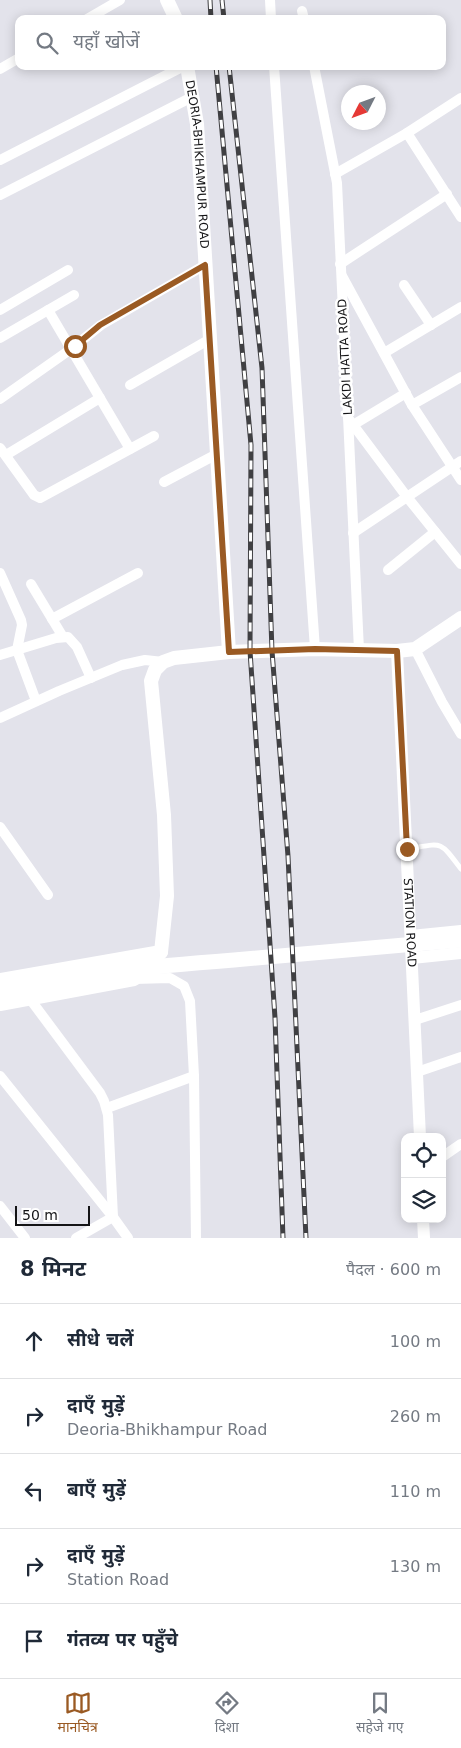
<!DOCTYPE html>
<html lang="hi">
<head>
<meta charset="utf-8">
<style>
  :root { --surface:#fff; --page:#f6f6f7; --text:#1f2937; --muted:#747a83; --line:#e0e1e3; --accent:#9a5a23 }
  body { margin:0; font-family:"DejaVu Sans","Noto Sans Devanagari",sans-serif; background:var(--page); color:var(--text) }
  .controls { position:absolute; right:15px; bottom:15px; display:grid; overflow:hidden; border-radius:10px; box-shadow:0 2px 12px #0003 }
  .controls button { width:45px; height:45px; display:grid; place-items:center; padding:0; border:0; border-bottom:1px solid var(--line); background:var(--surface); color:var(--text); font:25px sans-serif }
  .compass { position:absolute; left:341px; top:85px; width:45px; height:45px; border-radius:50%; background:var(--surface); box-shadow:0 2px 12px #0003; rotate:228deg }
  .scale { position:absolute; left:15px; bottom:12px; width:75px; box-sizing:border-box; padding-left:5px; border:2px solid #141416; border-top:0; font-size:14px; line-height:18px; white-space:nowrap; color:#141416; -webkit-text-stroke:4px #fff; paint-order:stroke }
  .stop { position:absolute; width:15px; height:15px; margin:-11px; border:4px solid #9a5a23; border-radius:50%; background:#fff }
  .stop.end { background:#9a5a23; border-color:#fff; box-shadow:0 1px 5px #0008 }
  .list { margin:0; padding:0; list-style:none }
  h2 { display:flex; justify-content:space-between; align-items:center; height:65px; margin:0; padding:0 20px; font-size:21px }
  h2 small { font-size:16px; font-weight:400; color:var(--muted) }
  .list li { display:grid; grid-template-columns:32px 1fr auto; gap:15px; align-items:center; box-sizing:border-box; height:75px; padding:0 20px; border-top:1px solid var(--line) }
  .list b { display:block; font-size:19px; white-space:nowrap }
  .list p { margin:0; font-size:16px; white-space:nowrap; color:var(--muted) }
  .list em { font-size:16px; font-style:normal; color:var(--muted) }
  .icon { flex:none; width:28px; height:28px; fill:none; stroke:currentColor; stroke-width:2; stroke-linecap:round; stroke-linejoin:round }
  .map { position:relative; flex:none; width:461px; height:1238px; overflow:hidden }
  .search { position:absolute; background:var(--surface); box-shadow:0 2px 12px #0003; left:15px; right:15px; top:15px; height:55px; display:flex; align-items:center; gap:12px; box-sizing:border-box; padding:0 18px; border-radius:10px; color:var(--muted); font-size:19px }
  .sheet { height:440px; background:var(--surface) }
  nav { display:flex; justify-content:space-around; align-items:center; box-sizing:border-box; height:70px; border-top:1px solid var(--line); background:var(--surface); font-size:14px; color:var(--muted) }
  nav a { display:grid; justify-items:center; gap:2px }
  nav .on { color:var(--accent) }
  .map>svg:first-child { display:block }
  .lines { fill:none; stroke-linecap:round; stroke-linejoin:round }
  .service { stroke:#fff; stroke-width:5 }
  .minor { stroke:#fff; stroke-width:10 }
  .tertiary { stroke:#fff; stroke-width:12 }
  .secondary { stroke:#fff; stroke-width:14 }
  .primary { stroke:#fff; stroke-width:15 }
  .rail-casing { stroke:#404043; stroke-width:5 }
  .rail { stroke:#fff; stroke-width:3; stroke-dasharray:9; stroke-linecap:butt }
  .route { stroke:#9a5a23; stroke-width:6 }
  .labels { text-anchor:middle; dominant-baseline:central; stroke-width:5; stroke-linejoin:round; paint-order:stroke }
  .street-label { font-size:12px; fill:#141416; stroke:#fff }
</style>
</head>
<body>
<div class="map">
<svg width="461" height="1238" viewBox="0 0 461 1238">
  <rect width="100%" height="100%" fill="#e3e3eb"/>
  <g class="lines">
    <path class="service" d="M408,849C443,843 439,840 461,869"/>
    <g class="minor">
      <path d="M270,0L271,19"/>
      <path d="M302,11L304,19"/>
      <path d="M87,19L120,0"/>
      <path d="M274,66L315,649"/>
      <path d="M314,66L337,183L359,650"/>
      <path d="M0,69L19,58"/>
      <path d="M407,133L461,217"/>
      <path d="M0,160L184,66"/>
      <path d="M335,174L407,133L461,98"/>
      <path d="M0,195L192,97"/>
      <path d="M340,264L447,194"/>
      <path d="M342,276L412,405L461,480"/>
      <path d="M404,285L431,325"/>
      <path d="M0,310L68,270"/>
      <path d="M48,310L130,449"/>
      <path d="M0,338L74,295"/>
      <path d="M384,353L461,307"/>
      <path d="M130,385L210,339"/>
      <path d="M0,399L71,349L101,325L205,265"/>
      <path d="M412,405L461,377"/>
      <path d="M348,418L407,497L461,564"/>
      <path d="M353,425L406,393"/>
      <path d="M0,448L34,495L40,498L154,436"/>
      <path d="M6,455L100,398"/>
      <path d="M164,482L217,454"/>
      <path d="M353,533L461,461"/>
      <path d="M388,570L435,532"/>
      <path d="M0,573L21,620L22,625L17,650L36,701"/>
      <path d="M31,584L63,637"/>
      <path d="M52,619L138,573"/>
      <path d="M415,649L442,702L461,734"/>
      <path d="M0,655L56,638L68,637L77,647L91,678"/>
      <path d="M0,718L59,691L122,665L145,660L163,662"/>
      <path d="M0,827L48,895"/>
      <path d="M134,979L170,978L184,986L190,1001L194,1076L196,1238"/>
      <path d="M30,999L100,1093L104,1101L108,1115L113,1217L76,1238"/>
      <path d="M415,1020L461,1005"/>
      <path d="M417,1072L461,1057"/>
      <path d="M0,1076L113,1217L128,1238"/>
      <path d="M107,1108L194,1076"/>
      <path d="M442,1157L461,1144"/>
      <path d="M0,1206L25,1238"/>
    </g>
    <g class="tertiary">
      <path id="s1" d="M397,651L420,1137"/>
      <path d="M411,936L461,931"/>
      <path d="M412,958L461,953"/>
      <path d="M423,1219L424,1238"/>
    </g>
    <g class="secondary">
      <path d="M167,0L176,19"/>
      <path id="s2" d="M187,66L197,124L229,652"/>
      <path d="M0,980L161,952"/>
      <path d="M0,1004L134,979L143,972L161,952L167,896L164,815L151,681L155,670L163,662L174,658L229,652L315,649L397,651L415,649L461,618"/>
    </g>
    <path class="primary" d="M0,991C76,973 156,966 234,960C309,953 385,947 461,940"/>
    <g class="rail-casing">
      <g id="rail">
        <path d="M210,0L211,19"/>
        <path d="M222,0L224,19"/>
        <path d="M216,66L251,445L250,651L275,1018L283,1238"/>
        <path d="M229,66L262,368L272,651L288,856L306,1238"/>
      </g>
    </g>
    <use href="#rail" class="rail"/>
  </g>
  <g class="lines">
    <path class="route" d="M75,346L100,325L205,265L229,652L315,649L397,651L407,849"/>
  </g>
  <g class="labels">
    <g class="street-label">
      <text stroke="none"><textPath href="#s2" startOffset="99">DEORIA-BHIKHAMPUR ROAD</textPath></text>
      <text transform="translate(345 357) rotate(-93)">LAKDI HATTA ROAD</text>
      <text stroke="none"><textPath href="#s1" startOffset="272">STATION ROAD</textPath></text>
    </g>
  </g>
</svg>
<div class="controls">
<button><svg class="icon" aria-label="locate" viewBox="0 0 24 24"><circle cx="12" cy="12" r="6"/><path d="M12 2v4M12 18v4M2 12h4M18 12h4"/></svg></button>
<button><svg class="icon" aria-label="layers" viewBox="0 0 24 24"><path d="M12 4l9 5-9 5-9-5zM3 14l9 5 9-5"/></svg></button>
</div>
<svg class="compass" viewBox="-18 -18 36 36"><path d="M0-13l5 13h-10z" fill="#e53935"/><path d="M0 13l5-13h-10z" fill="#747a83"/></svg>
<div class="scale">50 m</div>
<div class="stop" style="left:75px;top:346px"></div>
<div class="stop end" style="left:407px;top:849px"></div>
<div class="search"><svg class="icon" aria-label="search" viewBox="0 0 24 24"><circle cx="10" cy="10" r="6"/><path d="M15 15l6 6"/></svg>यहाँ खोजें</div>
</div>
<section class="sheet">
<h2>8 मिनट<small>पैदल · 600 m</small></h2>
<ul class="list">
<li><svg class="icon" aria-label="ahead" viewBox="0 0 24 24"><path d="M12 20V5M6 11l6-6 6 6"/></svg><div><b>सीधे चलें</b></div><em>100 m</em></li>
<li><svg class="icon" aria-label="right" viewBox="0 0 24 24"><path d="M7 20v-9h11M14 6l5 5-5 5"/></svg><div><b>दाएँ मुड़ें</b><p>Deoria-Bhikhampur Road</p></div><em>260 m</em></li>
<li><svg class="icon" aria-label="left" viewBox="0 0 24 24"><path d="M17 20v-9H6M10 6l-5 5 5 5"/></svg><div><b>बाएँ मुड़ें</b></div><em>110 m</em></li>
<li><svg class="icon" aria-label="right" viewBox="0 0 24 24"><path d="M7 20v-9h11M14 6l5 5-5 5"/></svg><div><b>दाएँ मुड़ें</b><p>Station Road</p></div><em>130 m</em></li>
<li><svg class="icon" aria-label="arrive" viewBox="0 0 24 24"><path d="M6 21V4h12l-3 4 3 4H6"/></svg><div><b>गंतव्य पर पहुँचे</b></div></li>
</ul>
</section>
<nav>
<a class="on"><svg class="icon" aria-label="map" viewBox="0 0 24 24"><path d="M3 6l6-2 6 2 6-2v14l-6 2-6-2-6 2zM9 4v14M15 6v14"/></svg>मानचित्र</a>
<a><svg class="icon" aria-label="directions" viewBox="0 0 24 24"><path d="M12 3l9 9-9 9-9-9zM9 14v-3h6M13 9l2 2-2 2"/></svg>दिशा</a>
<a><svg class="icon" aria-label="saved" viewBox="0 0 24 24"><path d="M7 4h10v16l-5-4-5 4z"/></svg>सहेजे गए</a>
</nav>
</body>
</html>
